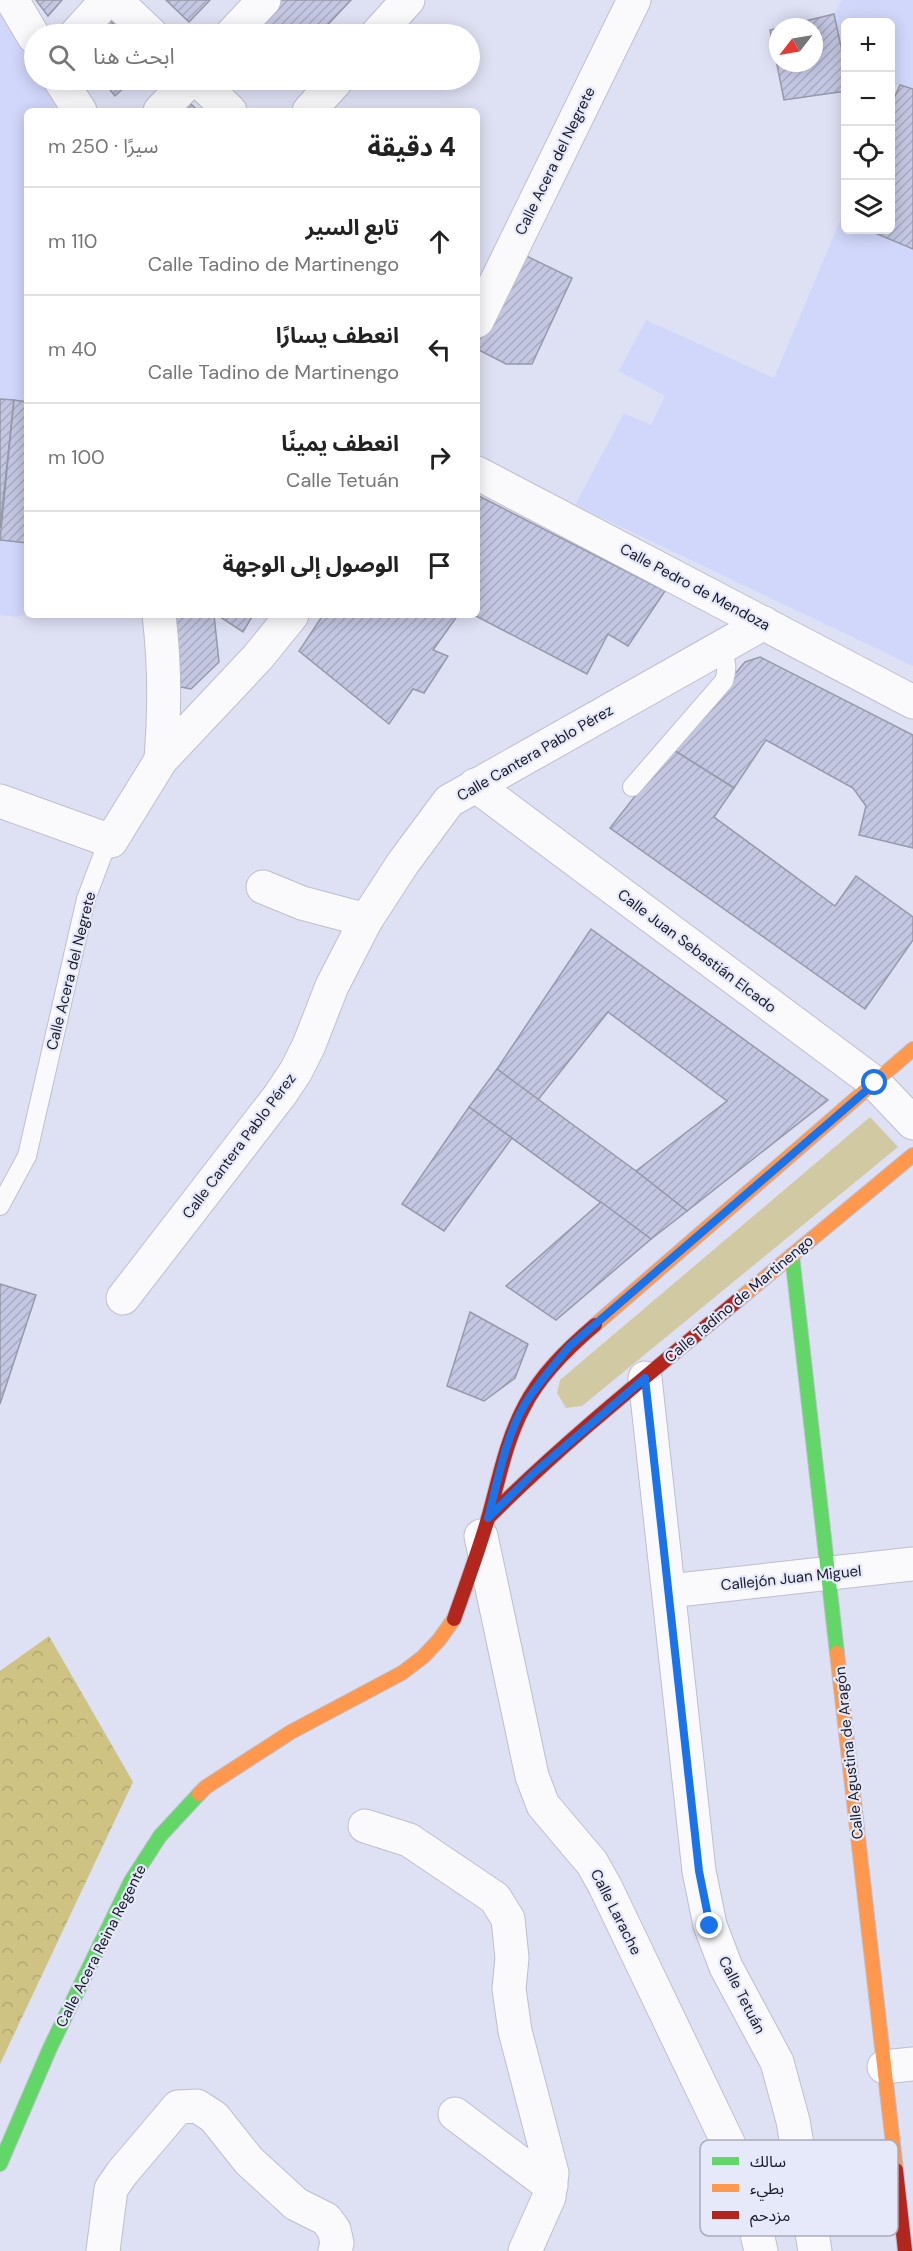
<!DOCTYPE html>
<html lang="ar">
<head>
<meta charset="utf-8">
<style>
  :root { --surface:#fff; --page:#f6f6f6; --text:#222; --muted:#767676; --line:#e0e0e0 }
  body { margin:0; font-family:"DM Sans","Noto Sans Arabic",sans-serif; background:var(--page); color:var(--text); direction:rtl }
  .controls { position:absolute; right:18px; top:18px; display:grid; overflow:hidden; border-radius:9px; box-shadow:0 3px 15px #0003 }
  .controls button { width:54px; height:54px; display:grid; place-items:center; padding:0; border:0; border-bottom:2px solid var(--line); background:var(--surface); color:var(--text); font:30px sans-serif }
  .compass { position:absolute; left:769px; top:18px; width:54px; height:54px; border-radius:50%; background:var(--surface); box-shadow:0 3px 15px #0003; rotate:239deg }
  .stop { position:absolute; width:18px; height:18px; margin:-14px; border:4px solid #1a73e8; border-radius:50%; background:#fff }
  .stop.end { background:#1a73e8; border-color:#fff; box-shadow:0 2px 6px #0008 }
  .list { margin:0; padding:0; list-style:none }
  h2 { display:flex; justify-content:space-between; align-items:center; height:78px; margin:0; padding:0 24px; font-size:26px }
  h2 small { font-size:20px; font-weight:400; color:var(--muted) }
  .list li { display:grid; grid-template-columns:39px 1fr auto; gap:18px; align-items:center; box-sizing:border-box; height:108px; padding:0 24px; border-top:2px solid var(--line) }
  .list b { display:block; font-size:22px; white-space:nowrap }
  .list p { margin:0; font-size:20px; white-space:nowrap; color:var(--muted) }
  .list em { font-size:20px; font-style:normal; color:var(--muted) }
  .icon { flex:none; width:33px; height:33px; fill:none; stroke:currentColor; stroke-width:2; stroke-linecap:round; stroke-linejoin:round }
  .map { position:relative; flex:none; width:913px; height:2251px; overflow:hidden; direction:ltr }
  .search { position:absolute; background:var(--surface); box-shadow:0 3px 15px #0003; left:24px; top:24px; width:456px; height:66px; display:flex; align-items:center; gap:15px; box-sizing:border-box; padding:0 21px; border-radius:33px; color:var(--muted); font-size:22px }
  .panel { position:absolute; background:var(--surface); box-shadow:0 3px 15px #0003; left:24px; top:108px; width:456px; height:510px; border-radius:9px; direction:rtl }
  .map>svg:first-child { display:block }
  .built { fill:#d1d7fa }
  .green { fill:#d1c9a2 }
  .forest { fill:url(#forest-crowns) }
  .building { fill:url(#building-hatch); stroke:#9699a8; stroke-width:1.5 }
  .lines { fill:none; stroke-linecap:round; stroke-linejoin:round }
  .lane-casing { stroke:#bcbfce; stroke-width:20 }
  .street-casing { stroke:#bcbfce; stroke-width:35 }
  .fast-casing { stroke:#bcbfce; stroke-width:16 }
  .slow-casing { stroke:#bcbfce; stroke-width:16 }
  .jam-casing { stroke:#bcbfce; stroke-width:16 }
  .lane { stroke:#fafafd; stroke-width:18 }
  .street { stroke:#fafafd; stroke-width:33 }
  .fast { stroke:#63d668; stroke-width:14 }
  .slow { stroke:#ff974d; stroke-width:14 }
  .jam { stroke:#b3261e; stroke-width:14 }
  .route { stroke:#1a73e8; stroke-width:8 }
  .labels { text-anchor:middle; dominant-baseline:central; stroke-width:4.5; stroke-linejoin:round; paint-order:stroke }
  .street-label { font-size:15px; fill:#181a28; stroke:#e6e9fa }
  .key { fill:#e6e9fa; stroke:#a8abbb; stroke-width:1.5 }
  .key-label { font-size:16px; fill:#181a28 }
</style>
</head>
<body>
<div class="map">
<svg width="913" height="2251" viewBox="0 0 913 2251">
  <defs>
    <pattern id="forest-crowns" width="20" height="18" patternUnits="userSpaceOnUse" patternTransform="scale(1.5)"><rect width="20" height="18" fill="#cfc383"/><path d="M2 6a3 3 0 1 1 6 0M12 15a3 3 0 1 1 6 0" fill="none" stroke="#b1a771"/></pattern>
    <pattern id="building-hatch" width="6" height="6" patternUnits="userSpaceOnUse" patternTransform="scale(1.5)"><rect width="6" height="6" fill="#c4c7e2"/><path d="M-1 1l2-2M0 6l6-6M5 7l2-2" fill="none" stroke="#a8aac2"/></pattern>
  </defs>
  <rect width="100%" height="100%" fill="#dee1f4"/>
  <g class="built">
    <path d="M842,0H913V666L575,505L624,413L651,425L665,396L619,371L646,320L774,378L845,209L846,230H890L900,85L891,86L890,22H846L845,70L834,14Z"/>
    <path d="M0,9L34,70V80H40L58,111H27V613L17,617L0,615Z"/>
  </g>
  <path class="green" d="M870,1117L898,1147L582,1406L566,1408L557,1393L560,1380Z"/>
  <path class="forest" d="M49,1636L133,1782L0,2064V1671Z"/>
  <g class="building">
    <path d="M36,0H62L48,16Z"/>
    <path d="M166,0H210L189,22Z"/>
    <path d="M265,0H351L319,34H233Z"/>
    <path d="M834,14L846,70V91L784,100L770,30L778,28V63H814V27H781Z"/>
    <path d="M108,18L123,34H91Z"/>
    <path d="M102,80H132L115,96Z"/>
    <path d="M259,80H277L268,89Z"/>
    <path d="M900,85L913,89V249L868,230H890V107Z"/>
    <path d="M190,103L198,111H182Z"/>
    <path d="M516,251L572,278L532,364H506L477,349V327Z"/>
    <path d="M0,399L14,400L0,528Z"/>
    <path d="M14,400L27,402V543L0,540Z"/>
    <path d="M477,495L665,591L628,646L608,634L587,674L474,615H477Z"/>
    <path d="M165,615H214L219,662L191,689L176,686Z"/>
    <path d="M217,615H253L243,632Z"/>
    <path d="M323,615H458L433,650L448,656L424,693L413,689L389,724L299,651Z"/>
    <path d="M760,657L913,735V848L859,835L866,806L853,788L766,740L734,788L672,749L745,662Z"/>
    <path d="M672,749L734,788L714,817L835,906L856,876L913,917V940L865,1009L610,828Z"/>
    <path d="M591,929L828,1100L687,1211L636,1171L727,1101L608,1012L537,1101L497,1069Z"/>
    <path d="M497,1069L636,1171L687,1211L651,1239L469,1107Z"/>
    <path d="M469,1107L512,1138L444,1231L402,1204Z"/>
    <path d="M601,1202L651,1239L556,1320L506,1286Z"/>
    <path d="M0,1284L36,1295L0,1404Z"/>
    <path d="M470,1312L528,1344L515,1378L484,1401L447,1386Z"/>
  </g>
  <g class="lines">
    <g class="lane-casing">
      <g id="lane">
        <path d="M632,787L724,681C728,668 727,660 720,648"/>
        <path d="M0,1206L27,1156L86,899L103,854L111,841"/>
      </g>
    </g>
    <g class="street-casing">
      <g id="street">
        <path d="M12,0L34,37"/>
        <path d="M115,0L151,34"/>
        <path d="M76,34L107,0"/>
        <path d="M232,34L264,0"/>
        <path d="M377,34L408,0"/>
        <path d="M60,80L80,111"/>
        <path d="M198,80L230,111"/>
        <path d="M160,111L190,80"/>
        <path d="M309,111L337,80"/>
        <path d="M477,321L634,0"/>
        <path d="M477,473L913,702"/>
        <path d="M159,615C165,664 165,711 161,760"/>
        <path d="M475,785L875,1083L913,1123"/>
        <path d="M0,801L111,841L161,760L258,657L292,615"/>
        <path d="M263,887L302,903L366,920"/>
        <path d="M123,1298L280,1095L296,1071L309,1045L332,986L366,920L403,863L449,801L764,623"/>
        <path d="M645,1378L699,1871L710,1925L726,1967L777,2062L793,2121L815,2251"/>
        <path d="M481,1536L532,1776L543,1805L592,1863L605,1886L731,2149L746,2186L761,2251"/>
        <path d="M669,1591L913,1564"/>
        <path d="M365,1826L409,1840L495,1898L508,1919L512,1958L509,1989L515,2031L552,2173L549,2197L525,2251"/>
        <path d="M884,2067L913,2064"/>
        <path d="M455,2114L551,2186"/>
        <path d="M103,2251L111,2189L122,2173L178,2107L197,2106L214,2117L249,2161L296,2204L326,2219L334,2230L337,2243L335,2251"/>
      </g>
    </g>
    <g class="fast-casing">
      <g id="fast">
        <path d="M792,1255L837,1653"/>
        <path d="M0,2164L50,2048L131,1881L160,1836L199,1794"/>
      </g>
    </g>
    <g class="slow-casing">
      <g id="slow">
        <path d="M737,1301L913,1155"/>
        <path d="M595,1325L913,1049"/>
        <path d="M837,1653L896,2170"/>
        <path d="M199,1794L206,1787L291,1732L402,1673L423,1657L439,1640L454,1619"/>
      </g>
    </g>
    <g class="jam-casing">
      <g id="jam">
        <path d="M489,1517C567,1439 653,1371 737,1301"/>
        <path d="M454,1619C466,1585 479,1550 489,1515C499,1479 506,1441 524,1407C540,1375 568,1348 595,1325"/>
        <path d="M896,2170L905,2251"/>
      </g>
    </g>
    <use href="#lane" class="lane"/>
    <use href="#street" class="street"/>
    <use href="#fast" class="fast"/>
    <use href="#slow" class="slow"/>
    <use href="#jam" class="jam"/>
  </g>
  <g class="lines">
    <path class="route" d="M710,1926L699,1871L645,1378L535,1472L488,1518C498,1481 505,1438 525,1404C538,1383 554,1365 570,1346L875,1083"/>
  </g>
  <g class="labels">
    <g class="street-label">
      <text transform="translate(555 161) rotate(-64)">Calle Acera del Negrete</text>
      <text transform="translate(695 587) rotate(28)">Calle Pedro de Mendoza</text>
      <text transform="translate(535 753) rotate(-30)">Calle Cantera Pablo Pérez</text>
      <text transform="translate(697 951) rotate(37)">Calle Juan Sebastián Elcado</text>
      <text transform="translate(71 971) rotate(-76)">Calle Acera del Negrete</text>
      <text transform="translate(239 1146) rotate(-53)">Calle Cantera Pablo Pérez</text>
      <text transform="translate(739 1299) rotate(-40)">Calle Tadino de Martinengo</text>
      <text transform="translate(791 1578) rotate(-6)">Callejón Juan Miguel</text>
      <text transform="translate(849 1753) rotate(-96)">Calle Agustina de Aragón</text>
      <text transform="translate(616 1912) rotate(63)">Calle Larache</text>
      <text transform="translate(101 1946) rotate(-63)">Calle Acera Reina Regente</text>
      <text transform="translate(742 1995) rotate(63)">Calle Tetuán</text>
    </g>
  </g>
  <rect x="700" y="2140" width="198" height="96" rx="9" class="key"/>
  <rect x="712" y="2157" width="27" height="8" fill="#63d668"/>
  <rect x="712" y="2184" width="27" height="8" fill="#ff974d"/>
  <rect x="712" y="2211" width="27" height="8" fill="#b3261e"/>
  <g class="key-label">
    <text x="750" y="2167">سالك</text>
    <text x="750" y="2194">بطيء</text>
    <text x="750" y="2221">مزدحم</text>
  </g>
</svg>
<div class="controls">
<button>+</button>
<button>−</button>
<button><svg class="icon" aria-label="locate" viewBox="0 0 24 24"><circle cx="12" cy="12" r="6"/><path d="M12 2v4M12 18v4M2 12h4M18 12h4"/></svg></button>
<button><svg class="icon" aria-label="layers" viewBox="0 0 24 24"><path d="M12 4l9 5-9 5-9-5zM3 14l9 5 9-5"/></svg></button>
</div>
<svg class="compass" viewBox="-18 -18 36 36"><path d="M0-13l5 13h-10z" fill="#e53935"/><path d="M0 13l5-13h-10z" fill="#767676"/></svg>
<div class="stop" style="left:875px;top:1083px"></div>
<div class="stop end" style="left:710px;top:1926px"></div>
<div class="search"><svg class="icon" aria-label="search" viewBox="0 0 24 24"><circle cx="10" cy="10" r="6"/><path d="M15 15l6 6"/></svg>ابحث هنا</div>
<section class="panel">
<h2>4 دقيقة<small>سيرًا · 250 m</small></h2>
<ul class="list">
<li><svg class="icon" aria-label="ahead" viewBox="0 0 24 24"><path d="M12 20V5M6 11l6-6 6 6"/></svg><div><b>تابع السير</b><p>Calle Tadino de Martinengo</p></div><em>110 m</em></li>
<li><svg class="icon" aria-label="left" viewBox="0 0 24 24"><path d="M17 20v-9H6M10 6l-5 5 5 5"/></svg><div><b>انعطف يسارًا</b><p>Calle Tadino de Martinengo</p></div><em>40 m</em></li>
<li><svg class="icon" aria-label="right" viewBox="0 0 24 24"><path d="M7 20v-9h11M14 6l5 5-5 5"/></svg><div><b>انعطف يمينًا</b><p>Calle Tetuán</p></div><em>100 m</em></li>
<li><svg class="icon" aria-label="arrive" viewBox="0 0 24 24"><path d="M6 21V4h12l-3 4 3 4H6"/></svg><div><b>الوصول إلى الوجهة</b></div></li>
</ul>
</section>
</div>
</body>
</html>
